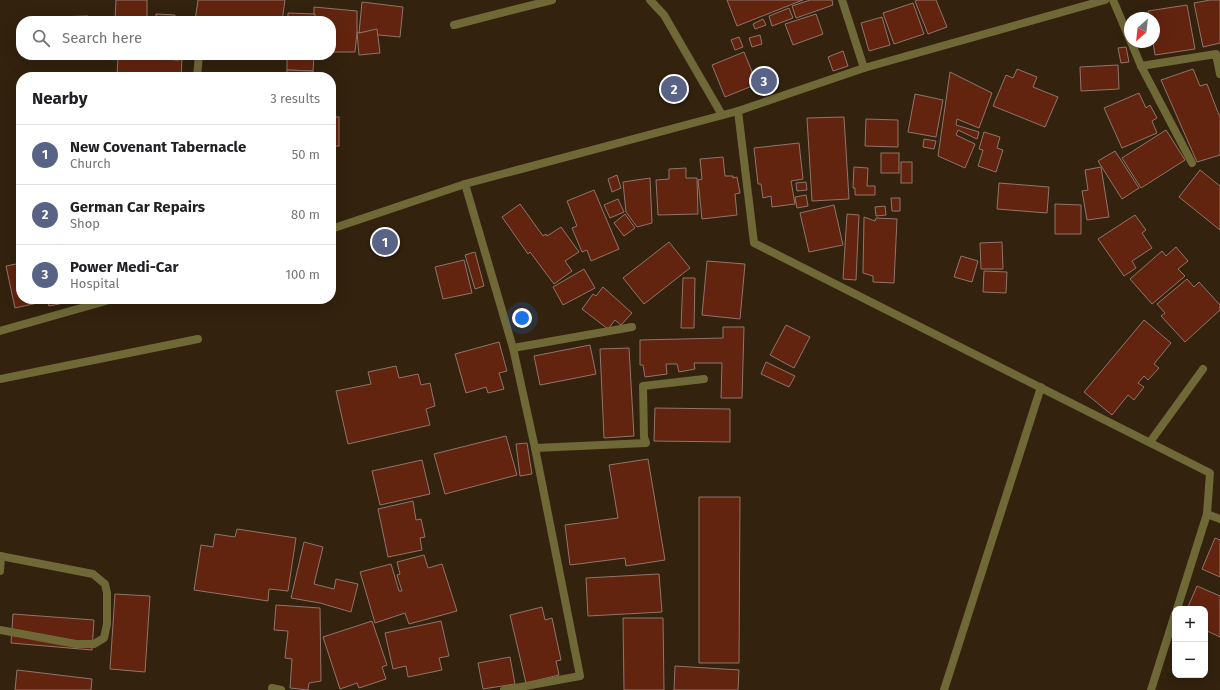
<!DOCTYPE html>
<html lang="en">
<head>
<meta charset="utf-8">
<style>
  :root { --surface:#fff; --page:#f2f2f2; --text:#202124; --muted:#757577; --line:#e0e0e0; --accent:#596386 }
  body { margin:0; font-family:"Fira Sans",sans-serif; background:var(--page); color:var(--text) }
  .controls { position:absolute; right:12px; bottom:12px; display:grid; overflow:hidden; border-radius:8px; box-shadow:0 4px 16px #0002 }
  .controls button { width:36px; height:36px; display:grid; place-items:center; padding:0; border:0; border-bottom:1px solid var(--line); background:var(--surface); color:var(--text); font:20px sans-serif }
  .compass { position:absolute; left:1124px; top:12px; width:36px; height:36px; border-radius:50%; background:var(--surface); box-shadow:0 4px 16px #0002; rotate:207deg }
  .you { position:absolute; left:522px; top:318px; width:14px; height:14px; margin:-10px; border:3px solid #fff; border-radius:50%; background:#1a73e8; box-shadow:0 0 0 6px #1a73e833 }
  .badge { display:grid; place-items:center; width:26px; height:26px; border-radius:50%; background:var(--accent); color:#fff; font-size:13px; font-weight:700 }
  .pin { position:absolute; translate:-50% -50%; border:2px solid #fff; box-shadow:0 1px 4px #0006 }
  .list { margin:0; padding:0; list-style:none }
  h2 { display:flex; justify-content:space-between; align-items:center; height:52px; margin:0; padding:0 16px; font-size:17px }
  h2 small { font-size:13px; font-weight:400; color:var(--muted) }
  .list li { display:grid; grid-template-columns:26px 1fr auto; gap:12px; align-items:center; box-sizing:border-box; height:60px; padding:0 16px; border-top:1px solid var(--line) }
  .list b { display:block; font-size:15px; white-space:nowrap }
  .list p { margin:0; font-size:13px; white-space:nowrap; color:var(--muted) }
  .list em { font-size:13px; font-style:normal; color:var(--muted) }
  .icon { flex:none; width:22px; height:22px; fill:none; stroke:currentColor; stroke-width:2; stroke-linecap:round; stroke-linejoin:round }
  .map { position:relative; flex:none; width:1220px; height:690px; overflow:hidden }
  .search { position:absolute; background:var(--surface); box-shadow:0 4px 16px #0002; left:16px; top:16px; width:320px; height:44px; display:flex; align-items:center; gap:10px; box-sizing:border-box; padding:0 14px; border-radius:16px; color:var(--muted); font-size:15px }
  .panel { position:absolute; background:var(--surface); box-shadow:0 4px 16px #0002; left:16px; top:72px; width:320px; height:232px; border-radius:16px }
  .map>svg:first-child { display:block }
  .building { fill:#62240f; stroke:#91746a }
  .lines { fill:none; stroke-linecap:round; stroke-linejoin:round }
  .lane { stroke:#6f6837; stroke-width:8 }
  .street { stroke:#6f6837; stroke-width:8 }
</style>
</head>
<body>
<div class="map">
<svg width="1220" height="690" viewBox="0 0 1220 690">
  <rect width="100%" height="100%" fill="#32220e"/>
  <g class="building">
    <path d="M116,0H147V21H115Z"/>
    <path d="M198,0H285L282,21H195Z"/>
    <path d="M727,0H803L737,26Z"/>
    <path d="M810,0H832L833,5L796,18L792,6Z"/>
    <path d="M918,0H936L947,27L928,34L915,1Z"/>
    <path d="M1210,0H1220V43L1203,47L1194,3Z"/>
    <path d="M362,2L403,7L400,37L359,33Z"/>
    <path d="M913,3L924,34L894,44L883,13Z"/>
    <path d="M1187,5L1195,49L1155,55L1153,42H1154V18H1149L1148,11Z"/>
    <path d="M314,7L357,11V32L355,52H331V21H314Z"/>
    <path d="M789,8L793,18L772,26L769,16Z"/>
    <path d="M288,13L315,14V21H288Z"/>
    <path d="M156,14L175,15L174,21H156Z"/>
    <path d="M816,14L823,34L793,45L785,24Z"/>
    <path d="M88,16V21H56V17Z"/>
    <path d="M882,17L890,45L869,51L861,23Z"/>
    <path d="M763,19L766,25L755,29L753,24Z"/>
    <path d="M377,29L380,53L359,55L357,32L359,33Z"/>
    <path d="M760,35L762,44L752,47L749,38Z"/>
    <path d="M739,37L743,47L735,50L731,40Z"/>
    <path d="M1126,47L1129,62L1121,63L1118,48Z"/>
    <path d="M843,51L848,66L833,71L828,57Z"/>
    <path d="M744,52L757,84L725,97L712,65Z"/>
    <path d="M118,55L178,60L182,59L181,77H117Z"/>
    <path d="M137,55H179L178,60L137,56Z"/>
    <path d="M287,55H314L313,71L287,70Z"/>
    <path d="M1118,65L1119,89L1081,91L1080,67Z"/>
    <path d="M761,69L765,79L758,81L755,71Z"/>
    <path d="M1017,69L1037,77L1033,87L1058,97L1045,127L993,106L1006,75L1013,78Z"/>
    <path d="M1193,69L1200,86L1207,84L1219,115H1220V155L1197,162L1161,80Z"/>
    <path d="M287,70L313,71V77H286Z"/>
    <path d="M950,72L992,93L979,128L957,119L956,125L979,132L977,139L958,130L956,135L975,144L965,168L938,156Z"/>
    <path d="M1139,93L1146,108L1150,105L1157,118L1152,121L1157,133L1122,148L1104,108Z"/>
    <path d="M915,94L943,100L936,137L908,132Z"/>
    <rect x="331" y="117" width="8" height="29"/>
    <path d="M844,117L849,199L812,201L807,118Z"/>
    <path d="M866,119L898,120V147L865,146Z"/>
    <path d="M1166,130L1185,160L1141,188L1122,158Z"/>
    <path d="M984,132L1000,137L997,148L1003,150L996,172L978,166L983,150L979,149Z"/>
    <path d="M924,139L936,141L934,149L923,147Z"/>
    <path d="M799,143L803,179L791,181L795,204L772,207L771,196L763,198L761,184H758L754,148Z"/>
    <path d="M1115,151L1139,188L1122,199L1098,161Z"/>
    <rect x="881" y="153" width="18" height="20"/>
    <path d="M723,157L725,176H733V178L737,177L740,193L735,194L737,215L702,219L698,180L702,179L700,159Z"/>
    <rect x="901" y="162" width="11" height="21"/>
    <path d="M854,167L868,168L867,186H875V195H855V188H853Z"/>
    <path d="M1101,167L1109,217L1087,220L1082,191L1088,190L1085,170Z"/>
    <path d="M686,168V178H697L698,214L658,215L656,180L669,179V169Z"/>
    <path d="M1200,170L1220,186V230L1179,197Z"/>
    <path d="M617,175L621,188L612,192L608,179Z"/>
    <path d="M650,178L652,223L637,227L626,212L623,182Z"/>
    <path d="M806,182L807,190L797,191L796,183Z"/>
    <path d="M999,183L1049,187L1047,213L997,209Z"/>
    <path d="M594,190L619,249L591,261L587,250L582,252L572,228L577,226L567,201Z"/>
    <path d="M806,195L808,206L797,208L795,197Z"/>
    <path d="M891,198H900V211H892Z"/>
    <path d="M618,199L624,212L610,218L604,205Z"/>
    <path d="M520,204L543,236L546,234L547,236L561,227L579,252L565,261L572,271L554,284L530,252L528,254L502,217Z"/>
    <path d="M1055,204L1081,205V234H1055Z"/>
    <path d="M834,205L843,245L809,252L800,213Z"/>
    <path d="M885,206L886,215L876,216L875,207Z"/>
    <path d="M625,214L635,228L624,236L614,223Z"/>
    <path d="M847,214L859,215L856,280L843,279Z"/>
    <path d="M1135,215L1146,230L1142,233L1152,248L1132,261L1136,268L1124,276L1098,239Z"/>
    <path d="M864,217L875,221L876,218L897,219L894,283L873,282V276L863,273Z"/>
    <path d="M669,242L690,268L644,304L623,278Z"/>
    <path d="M1002,242L1003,269H981L980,243Z"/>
    <path d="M1176,247L1188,261L1178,269L1185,276L1152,304L1130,279L1162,251L1166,256Z"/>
    <path d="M475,252L484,286L475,289L465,255Z"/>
    <path d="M961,256L978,261L972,282L954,277Z"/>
    <path d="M464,260L472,293L443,299L435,267Z"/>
    <path d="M707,261L745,264L740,319L702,315Z"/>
    <path d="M21,263V299H42V302L15,308L6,266Z"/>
    <path d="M584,269L595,288L563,305L553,287Z"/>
    <path d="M984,271L1007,272L1006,293L983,292Z"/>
    <path d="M683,278H695L694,328H681Z"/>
    <path d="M1187,279L1194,287L1199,282L1220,305V310L1185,342L1161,316L1165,313L1157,304Z"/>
    <path d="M603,287L632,313L621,325L615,320L608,329L582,309L593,294L596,296Z"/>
    <path d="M47,299H74V301L49,306Z"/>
    <path d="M1144,320L1171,343L1154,364L1159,368L1148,380L1144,376L1138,383L1144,387L1134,400L1128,395L1112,415L1084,392Z"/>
    <path d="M786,325L810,337L794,368L770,355Z"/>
    <path d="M723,327H744L742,398H721L722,363H694L695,369L679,372L677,364H666L667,374L645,377L643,365H640V340L723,338Z"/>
    <path d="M499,342L507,371L499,373L504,389L488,393L486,387L466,393L455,354Z"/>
    <path d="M590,345L596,374L540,385L534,356Z"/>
    <path d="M629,348L634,436L604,438L600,349Z"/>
    <path d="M766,362L795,376L789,387L761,374Z"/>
    <path d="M396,366L399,378L418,374L421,385L430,383L435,406L426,409L430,425L348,444L336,391L371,384L368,372Z"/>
    <path d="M655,408L730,409V442L654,441Z"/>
    <path d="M506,436L517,475L445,494L434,454Z"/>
    <path d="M527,443L532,474L520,476L516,444Z"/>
    <path d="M648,459L665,560L626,566L625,558L570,565L565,525L618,518L609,465Z"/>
    <path d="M422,460L430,494L380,505L372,471Z"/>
    <path d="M699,497H740L739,663H699Z"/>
    <path d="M413,501L416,520L421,519L425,537L420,538L422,550L388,557L378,509Z"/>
    <path d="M237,529L296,538L288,591L269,589L268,601L194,590L201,545L213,547L215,534L235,537Z"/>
    <path d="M1215,538L1220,540V577L1202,569Z"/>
    <path d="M304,542L323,547L314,584L334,589L336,579L358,584L351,612L320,603L291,598Z"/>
    <path d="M424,555L428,568L442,564L457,611L409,624L405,613L375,623L360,572L391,564L399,591H402L397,575L400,574L397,562Z"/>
    <path d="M659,574L662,612L588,616L586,578Z"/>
    <path d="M1197,586L1220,596V637L1205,630V609H1187Z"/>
    <path d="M115,594L150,596L145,672L110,669Z"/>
    <path d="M276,605L320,608L321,681L309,683L308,690L290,688L292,659L285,658L288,631L274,630Z"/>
    <path d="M542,607L545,620L552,618L561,660L556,661L559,675L526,683L510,615Z"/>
    <path d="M13,614L94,620L92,650L11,643Z"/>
    <path d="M623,618H663L664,690H624Z"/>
    <path d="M372,621L387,665L382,667L386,679L359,688L357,683L340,689L323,637Z"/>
    <path d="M441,621L449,656L439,658L442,670L408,677L406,666L393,669L385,633Z"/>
    <path d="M510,657L515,684L483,689L478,663Z"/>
    <path d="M675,666L739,670L738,690H674Z"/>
    <path d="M17,670L92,679L91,690H15Z"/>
  </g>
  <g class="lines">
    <g class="lane">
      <path d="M842,0L864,68"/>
      <path d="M1141,66L1216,54L1220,74"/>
      <path d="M513,348L632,327"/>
      <path d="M0,379L198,339"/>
      <path d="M535,448L646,443L644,437L643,386L704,379"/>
      <path d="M0,556L93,574L105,584L107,593V624L104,638L94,644H76L0,630"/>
      <path d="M0,571L1,556"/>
      <path d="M1177,609L1207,514"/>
      <path d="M1151,690L1175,614"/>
    </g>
    <g class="street">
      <path d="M650,0L664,15L722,115"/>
      <path d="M1113,0L1130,40"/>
      <path d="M454,25L552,0"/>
      <path d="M1131,42L1141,66L1192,163"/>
      <path d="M197,77L199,55"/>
      <path d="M738,111L754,243L1210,473L1207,514L1220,519"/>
      <path d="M465,184L513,348L535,448L580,676L504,690"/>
      <path d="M331,229L465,184L738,111L864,68L1105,0"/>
      <path d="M0,331L113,299"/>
      <path d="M1150,442L1203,369"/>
      <path d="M272,688L281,690"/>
      <path d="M944,690L1041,387"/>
    </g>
  </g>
</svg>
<div class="controls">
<button>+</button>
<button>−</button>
</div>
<svg class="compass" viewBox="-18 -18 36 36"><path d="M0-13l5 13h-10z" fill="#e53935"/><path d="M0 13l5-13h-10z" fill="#757577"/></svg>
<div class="you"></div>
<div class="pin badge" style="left:385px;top:242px">1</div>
<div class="pin badge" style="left:674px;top:89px">2</div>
<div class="pin badge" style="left:764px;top:81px">3</div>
<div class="search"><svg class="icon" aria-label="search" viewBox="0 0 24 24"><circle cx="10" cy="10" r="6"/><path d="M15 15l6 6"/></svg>Search here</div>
<section class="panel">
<h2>Nearby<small>3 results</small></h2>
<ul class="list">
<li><span class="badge">1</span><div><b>New Covenant Tabernacle</b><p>Church</p></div><em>50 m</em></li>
<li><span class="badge">2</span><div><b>German Car Repairs</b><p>Shop</p></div><em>80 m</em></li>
<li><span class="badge">3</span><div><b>Power Medi-Car</b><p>Hospital</p></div><em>100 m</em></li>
</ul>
</section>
</div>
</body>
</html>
